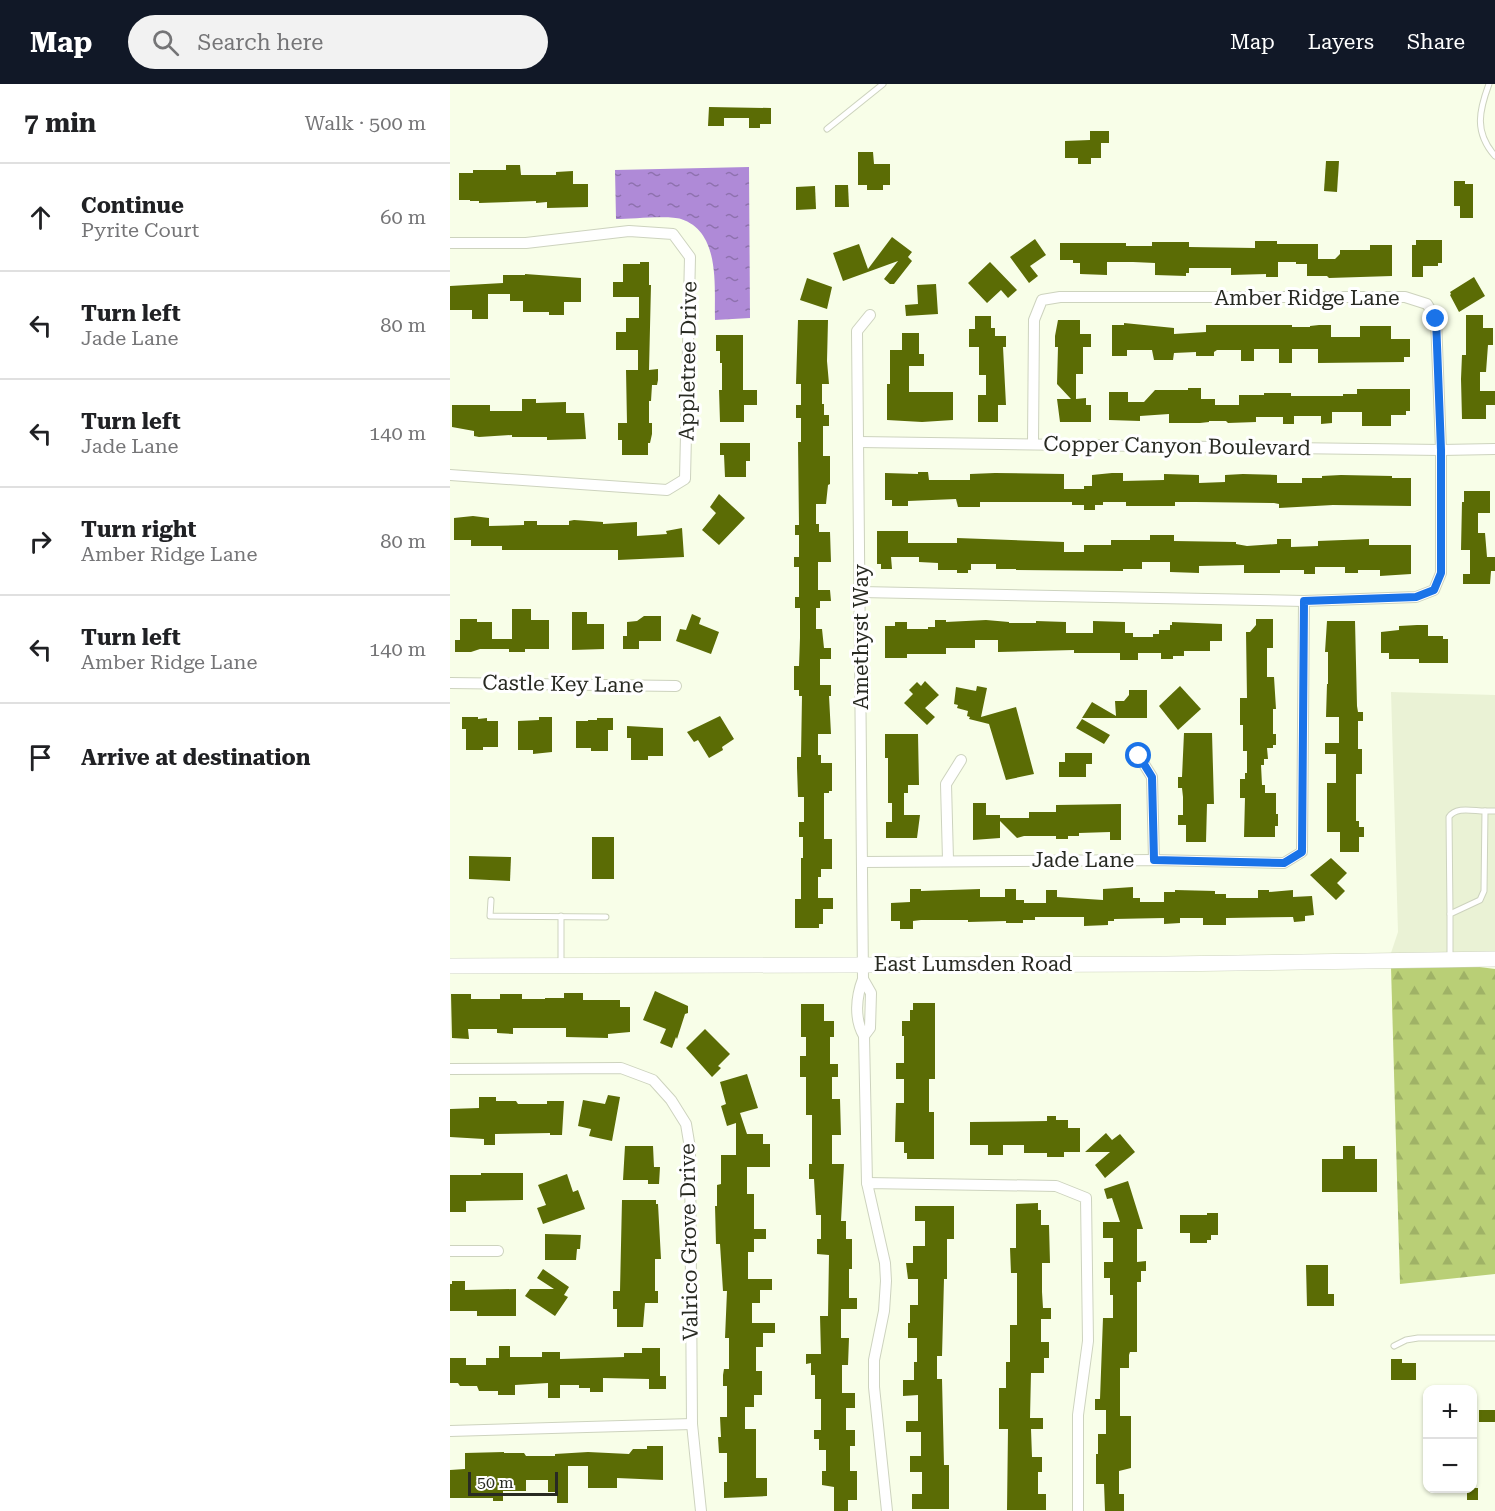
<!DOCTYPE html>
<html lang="en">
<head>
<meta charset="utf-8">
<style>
  :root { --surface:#fff; --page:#f2f2f2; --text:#202124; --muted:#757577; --line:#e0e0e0; --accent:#111827 }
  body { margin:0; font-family:"Roboto Serif",serif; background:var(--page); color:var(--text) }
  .controls { position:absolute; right:18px; bottom:18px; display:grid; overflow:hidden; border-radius:12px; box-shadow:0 2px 4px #0004 }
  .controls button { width:54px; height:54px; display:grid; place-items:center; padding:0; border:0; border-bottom:2px solid var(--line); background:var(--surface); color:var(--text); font:30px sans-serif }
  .scale { position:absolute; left:18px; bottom:15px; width:90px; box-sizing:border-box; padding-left:6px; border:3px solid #282a22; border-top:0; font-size:16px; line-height:21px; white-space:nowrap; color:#282a22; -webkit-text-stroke:4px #fff; paint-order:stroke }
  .stop { position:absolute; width:18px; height:18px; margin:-14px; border:4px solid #1a73e8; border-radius:50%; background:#fff }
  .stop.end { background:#1a73e8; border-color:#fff; box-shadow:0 2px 6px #0008 }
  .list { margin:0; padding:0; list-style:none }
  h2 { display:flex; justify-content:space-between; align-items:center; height:78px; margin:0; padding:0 24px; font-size:26px }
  h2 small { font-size:20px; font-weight:400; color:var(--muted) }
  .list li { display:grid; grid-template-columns:39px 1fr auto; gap:18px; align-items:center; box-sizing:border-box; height:108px; padding:0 24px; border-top:2px solid var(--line) }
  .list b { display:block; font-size:22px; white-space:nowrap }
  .list p { margin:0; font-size:20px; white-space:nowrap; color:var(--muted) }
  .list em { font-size:20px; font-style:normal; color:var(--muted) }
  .icon { flex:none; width:33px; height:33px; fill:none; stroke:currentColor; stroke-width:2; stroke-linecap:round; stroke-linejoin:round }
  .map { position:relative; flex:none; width:1045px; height:1427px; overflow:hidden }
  header { display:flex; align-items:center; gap:36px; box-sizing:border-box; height:84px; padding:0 30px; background:var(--accent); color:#fff }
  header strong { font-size:28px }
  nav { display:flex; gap:33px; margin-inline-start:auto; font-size:21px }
  .search { width:420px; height:54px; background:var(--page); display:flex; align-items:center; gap:15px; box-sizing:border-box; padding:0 21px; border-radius:33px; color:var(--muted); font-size:22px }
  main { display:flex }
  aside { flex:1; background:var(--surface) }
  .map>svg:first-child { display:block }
  .built { fill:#eaf2d5 }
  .forest { fill:url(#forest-firs) }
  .water { fill:url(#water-ripples) }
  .building { fill:#5b6c05 }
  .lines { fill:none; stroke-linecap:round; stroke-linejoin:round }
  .lane-casing { stroke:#cdd3be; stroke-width:7 }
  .street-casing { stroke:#cdd3be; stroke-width:12 }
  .secondary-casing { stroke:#cdd3be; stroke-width:16 }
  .lane { stroke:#fff; stroke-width:5 }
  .street { stroke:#fff; stroke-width:10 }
  .secondary { stroke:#fff; stroke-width:15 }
  .route { stroke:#1a73e8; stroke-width:8 }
  .labels { text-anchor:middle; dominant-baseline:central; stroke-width:6; stroke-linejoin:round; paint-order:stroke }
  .street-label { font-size:21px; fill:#282a22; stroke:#fff }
</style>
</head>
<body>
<header>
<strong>Map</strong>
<div class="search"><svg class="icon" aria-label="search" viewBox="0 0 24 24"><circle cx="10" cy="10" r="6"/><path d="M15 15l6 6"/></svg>Search here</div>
<nav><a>Map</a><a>Layers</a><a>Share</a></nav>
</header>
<main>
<aside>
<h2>7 min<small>Walk · 500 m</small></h2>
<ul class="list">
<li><svg class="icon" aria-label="ahead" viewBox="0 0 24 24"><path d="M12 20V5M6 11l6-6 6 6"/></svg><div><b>Continue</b><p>Pyrite Court</p></div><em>60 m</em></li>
<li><svg class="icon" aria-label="left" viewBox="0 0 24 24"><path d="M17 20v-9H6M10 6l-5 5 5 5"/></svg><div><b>Turn left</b><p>Jade Lane</p></div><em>80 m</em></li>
<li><svg class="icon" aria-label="left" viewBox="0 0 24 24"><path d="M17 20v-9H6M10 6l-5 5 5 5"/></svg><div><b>Turn left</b><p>Jade Lane</p></div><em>140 m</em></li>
<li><svg class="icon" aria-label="right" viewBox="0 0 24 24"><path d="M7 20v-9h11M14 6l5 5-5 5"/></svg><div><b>Turn right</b><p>Amber Ridge Lane</p></div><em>80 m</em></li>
<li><svg class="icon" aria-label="left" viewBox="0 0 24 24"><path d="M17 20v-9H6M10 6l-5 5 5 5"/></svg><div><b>Turn left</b><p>Amber Ridge Lane</p></div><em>140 m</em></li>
<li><svg class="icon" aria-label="arrive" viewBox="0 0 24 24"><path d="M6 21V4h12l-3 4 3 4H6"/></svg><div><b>Arrive at destination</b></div></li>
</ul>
</aside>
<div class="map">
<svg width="1045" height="1427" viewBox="0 0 1045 1427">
  <defs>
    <pattern id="forest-firs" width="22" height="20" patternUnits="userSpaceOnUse" patternTransform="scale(1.5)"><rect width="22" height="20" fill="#b9cf76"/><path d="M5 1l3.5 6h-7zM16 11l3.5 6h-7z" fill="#9fb266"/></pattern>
    <pattern id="water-ripples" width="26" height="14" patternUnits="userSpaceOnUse" patternTransform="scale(1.5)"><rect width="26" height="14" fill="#af8ad7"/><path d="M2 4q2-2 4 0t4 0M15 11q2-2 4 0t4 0" fill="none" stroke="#8e71ae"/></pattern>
  </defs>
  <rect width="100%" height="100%" fill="#f8fee8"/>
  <path class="built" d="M941,608L1045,611V868L941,869L948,848Z"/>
  <path class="forest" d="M1022,882L1045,885V1190L950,1200L941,883Z"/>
  <path class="water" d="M299,83L300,234L265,236C264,203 271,148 231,135C220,131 180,135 166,135L165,86Z"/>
  <g class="building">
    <path d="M259,23L321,24V40H310V44H299V34H274V42H258Z"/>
    <path d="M640,47H659V59H651V74H641V80H628V74H615V57L640,56Z"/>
    <path d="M408,68H423L424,80H440V101H433V106H417V101H408Z"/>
    <path d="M876,77H889L887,108L874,107Z"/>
    <path d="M56,81H70L71,91H106V88L123,87V100H138V123L97,124V118L86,119V117L29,119V117H20V116H9V89H23V86H56Z"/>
    <path d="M1004,97H1015V100H1023V134H1010V122H1004Z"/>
    <path d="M385,101H398L399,123H385Z"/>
    <path d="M365,102L366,125L346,126V103Z"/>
    <path d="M442,153L462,168L458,173L462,177L444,200H440L434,195L448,177L393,197L383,169L409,160L418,185Z"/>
    <path d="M585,155L596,171L580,182L588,192L579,199L560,173Z"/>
    <path d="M966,156H992V179H988V182H973V193H962V161H966Z"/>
    <path d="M805,157H827V160H868V175H885L890,170V166H920V161H942V192L879,194L877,192H857V180H846V178H828V193H816V190L781,191V184H739V189H736V192L705,191V179L683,178H657V191L630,190V179H623V176H610V159H676V162H702V158H739V163L805,164Z"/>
    <path d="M190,178H199V201H201L199,286L208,285V296L207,301H202L201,317H199V339H202V350L200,359H198V371H172V356H168V339H177L176,286H188V266H166V248H176V234H189V213H163V198H173V180H190Z"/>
    <path d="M540,178L567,206L558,214L551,206L537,219L518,199Z"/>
    <path d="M75,190L131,194V218H114V231H99V228H73V217H60V210H38V235H22V226H0V202L53,199V191H75Z"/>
    <path d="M1024,193L1035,212L1009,228L1000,211L1001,210L1000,208Z"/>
    <path d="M357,194L382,203L377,225L350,216Z"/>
    <path d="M486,200L488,230L456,232L455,221L468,220L467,201Z"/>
    <path d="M1016,231H1033V244H1043V261H1038L1036,288H1030V307H1045V321H1036V335H1012L1011,295L1012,271H1016Z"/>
    <path d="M525,232H541V244H545V252H556V263H553L556,321H548V338H528V311H536V291H529V263H519V245H525Z"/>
    <path d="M348,236H378L377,277L379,300H372V320H374V331H379V342H373V372H380V400L378,401L376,420H366V440H369V448H380L381,478H368V506H380L381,517H370V524H366V545H372L374,564H381V575H370V601H381V612H379L381,650H368V671H371V679H382V707H379V709H374V755H382V785H371V793H368V814H383V825H373V840H369V844H345V815H351V774H353V753H349V738H354V713H348L347,684V673H351L352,612H349V606H344V582H349L350,554V524H345V513H349V483H344V473H349V451H345V441H349L348,358H351V334H346V321H351V300H346Z"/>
    <path d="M608,236H630V250H641V263H633V290H626V315L636,314V321H641V338H610L607,315H621L607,300L608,263H605V252Z"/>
    <path d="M674,239L724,244V250L756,248V241H842V243H860V242L869,241H881V253H910V242H941V255H960V273H954V278L868,279V265H842V279H829V265H804V277H791V266H767L764,268V272H746V268L724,269L723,276H704L702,266H677V272H662V241H674Z"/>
    <path d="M452,249H469V270H474V282H459V308H503V336L472,338L437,336V300H440V266H452Z"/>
    <path d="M266,251H293V306H307V321H294V338H270L269,306H272V279H270V267H266Z"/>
    <path d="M738,304H751V315H765V321H789V311H814V309H841V312H893V310H907V305H960V327H956V331H941V342H912V328H882V339L871,340V332H844V340H833V333H806V338L778,339L776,337H759V338L750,339H719V330L690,332V337L659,336V308H678V318H694L705,306H738Z"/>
    <path d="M72,315H86V319L116,318V329H134L136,355L97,356V353H62V351L29,353L24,352V347L2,343V321H40V327H72Z"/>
    <path d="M270,359H300V377H296V393H275L274,371H270Z"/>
    <path d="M468,388H478L479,396H520V390L545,389L614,390V405H634V402H642V391L662,389H673V397L714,396V390L749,391V399L775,398V391L793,390L827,391V399H852V394H872V392L891,391L942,392V394H961V422L883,421L829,424V420L824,419L746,418H725V422H676V418H653V421H645V426H634V421H622V418H530V423H508L506,415L458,417V422H442V416H435V389L468,390Z"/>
    <path d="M1014,407H1040V429H1028V449H1035L1037,473H1045V487H1041L1040,500H1013V490H1020V466H1011L1012,418H1014Z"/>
    <path d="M269,410L295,434L269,461L252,446L266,429L260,423Z"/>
    <path d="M23,432L39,434V442L74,441V437H87V441H119V437L124,436L153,438V440L187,438V452L217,450L216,447L232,444L234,473L168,476V466H52V462H21V456H4V434Z"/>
    <path d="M427,447H458V459H507V454L614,458V468H634V461H661V456H700V451H724V457L786,458V460L797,462L827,460V455H841V463L868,462V457L919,455V461H961V490L930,492V486H908V489H895V483H865V490H854V486H830V489H794V481L749,482V489L720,488V478H692V485H673V487L566,486V485H546V480H521V486H518V489H507V486H488V479L469,478V473H441L442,485H431V480H427Z"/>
    <path d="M62,525H81V536H99V565H75V568H59V565H30L21,568H5V556H10V535H27V538H42V555H62Z"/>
    <path d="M122,528H137V540H154V565L122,566Z"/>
    <path d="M242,530L251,534L249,540L269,548L261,570L226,557L230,545L236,546Z"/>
    <path d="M194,532H211V557H189V565H173V552H177V538L187,537Z"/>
    <path d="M806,535H823V564H817V593H824L826,625H823V650H826V661H823V664H817L818,675H814V681H811L812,701H815V709H826V730H828V742H825V753H794L795,714H790V695H795V689H797V667H793V641H790V614H797L796,548H800L806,541Z"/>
    <path d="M485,536H496V538L536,536L559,538V539H586V537L616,538V549H643V537L675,538V549H683V553H703V550H709V546H720V541H722V538L772,540V557H760V567H734V572H723V575H711V569H688V576H670V569H624V566L548,568V556H525V564H496V570H457V574H435V542H445V538H457V545H478V543H485Z"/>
    <path d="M877,537H905L907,622L908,628H913V637H908V665H912V690H906V737H909V743H914V753H909V768H890V748H877V699H886V670H875V659H889V633H876L877,600H878V568H875Z"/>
    <path d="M967,541H978V552H993V555H998V579H969V575H939V569H931V548L949,546V542Z"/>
    <path d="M475,597L489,611L475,624L485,633L477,641L454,619L463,610L459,606L467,598L471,602Z"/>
    <path d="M527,602L537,604L531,633L566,623L584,690L556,696L539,640L519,635L520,633L517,632L518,627L507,624L508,621L504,620L506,603L526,607Z"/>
    <path d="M730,602L751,625L728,646L709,622Z"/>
    <path d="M679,606H697V634H632L642,618L666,632L665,617H674L679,611Z"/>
    <path d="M270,632L284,655L272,663L273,666L259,674L248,656L244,658L237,648Z"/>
    <path d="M12,633H28V635L37,634V637H48V663H33V666H16V645H12Z"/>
    <path d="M89,633H102V668L83,670V666H68V637L89,636Z"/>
    <path d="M147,634H163V646H158V667H141V664H126V637H138V636H147Z"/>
    <path d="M632,635L660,651L654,660L626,644Z"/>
    <path d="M177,642L213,644V672H198V676H181V654H177Z"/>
    <path d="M734,649H762L764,720H757L756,758H736V741H728V731H733V713L732,704H728V693H732Z"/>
    <path d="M435,650H468L469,701H458V709H454V731H470L467,754H436V738H442V719H438V674H435Z"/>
    <path d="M615,669H642V680H636V693H609V678H615Z"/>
    <path d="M523,719H536V731H550V734H579V728H606V721L671,720V756H660V748L629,749V752H618V755H606V752H574L567,754L550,737V754L523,756Z"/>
    <rect x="142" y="753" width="22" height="42"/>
    <path d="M19,772L61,773L60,797L19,795Z"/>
    <path d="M881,774L897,789L887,799L895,807L886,816L860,791Z"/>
    <path d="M683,803V814H690V818H714V808H725V806L765,807V810H776V814H808V806H819V808L843,806V813L862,812L864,831L855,832V837L844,838L843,833L776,834V841H753V834H730V839L714,840V834L664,835V837H658V841L634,842V833H585V836H573V839H556V837L518,838V836H471L463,837V845H450V837H441V819L460,818V805H471V807L530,805V813H555V805H566V816H574V819H596V806H607V813L653,816V805Z"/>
    <path d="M205,907L238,922V929L235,930L227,955L226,953L222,964L210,959L216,945L193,936Z"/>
    <path d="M114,909H133V916H170V923H180V948L158,950V954L116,953V944H63V950L47,949V945H18L19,955L2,954L1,910H21V915H50V910H72V915H95V914H114Z"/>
    <path d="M463,919H485V995H479V1028H484V1075H457V1069H454V1058H445L446,1019H454V995H446V979H454V952H452V937H460V926H463Z"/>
    <path d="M351,920H374V937H384V953H380V980H388V993H382V1015H390L391,1051H382V1080H394L391,1137H396V1155H402V1185H399V1214H407V1225H391V1254H399L398,1281H392V1309H405V1324H396V1346H405V1362H400V1387H407V1416H398V1427H384V1403L372,1401V1387H376V1366H369V1355H364V1346H371V1315H365V1291H361V1279L356,1280V1270H371L370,1232H378L379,1171L367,1170V1155H371V1131H366L364,1095H359V1080H362V1031H356V993H350V972H356V953H351Z"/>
    <path d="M255,945L280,970L268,982L271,984L262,993L236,964Z"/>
    <path d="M297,990L308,1024L290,1029L297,1050H313V1060H320V1083H297V1110H304V1145H316V1155H304V1168H298V1195H322V1206H310V1219H302V1239H325V1249H313V1263H306V1287H312V1311H304V1323H295V1345H306V1394H317V1412L274,1414V1398H277V1369H269L268,1353H271L270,1333H277V1302H273V1291L274,1285H279V1254H275L277,1207H273L270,1160H266L265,1122H267V1101L271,1100V1071H286V1039L277,1042L271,1022L276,1020L270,998Z"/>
    <path d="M158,1011L170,1013L162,1057L139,1052L141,1045L128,1042L133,1016L155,1020Z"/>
    <path d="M29,1013H46V1017H66L68,1020H97V1017H114L112,1051H100V1049L45,1050V1061H34V1055L0,1053V1025L29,1024Z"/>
    <path d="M597,1032H606V1036H618V1044H630V1068H614V1073H597V1069H574V1061H553V1071H538V1061H520V1038L597,1037Z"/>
    <path d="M656,1049L662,1056L670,1050L685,1068L655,1094L645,1081L660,1068H635Z"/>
    <path d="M175,1062H203L204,1083H210L209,1100H198V1096H173Z"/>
    <path d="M893,1062H905V1075H927V1108H872V1075H893Z"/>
    <path d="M31,1089H73V1116L16,1117V1128H0V1091H31Z"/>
    <path d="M117,1090L123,1108L128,1106L135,1125L93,1140L87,1124L96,1121L88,1101Z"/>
    <path d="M678,1097L693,1145H687V1178L696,1177V1187H691V1198H687V1268H680L679,1271V1284H670V1332H681V1384L669,1387V1410H674V1427H655L654,1400H646V1370H648V1350H656V1326H645V1315H650L653,1234H663V1211H660V1194H654V1178H663V1154H653V1138H670L662,1114L657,1115L654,1105Z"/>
    <path d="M172,1116H206V1120H208L211,1175H205V1207H208V1219H195L193,1243H167V1225H163V1207H170Z"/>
    <path d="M588,1119V1126H591V1141H599L600,1179H592V1208L593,1224H601V1235H591V1258H599V1274H594V1289H581L580,1334H593V1345H581L582,1373H592V1388H588V1410H596V1426H557L558,1345H549V1304H556V1278H560V1241H567V1189H561L560,1164H566V1120Z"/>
    <path d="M465,1122H504V1155H497V1195H494L492,1272H487V1295H492L494,1381H499V1425H462V1410H472V1388H460V1372H471V1348H456V1337H468V1311L453,1312V1296H464V1278H467V1254H458V1239H460V1221H468V1195H458L456,1179H463V1162H475V1137H465Z"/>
    <path d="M757,1129H768V1151H761V1156H757V1159H740V1149H730V1131H757Z"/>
    <path d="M95,1150L131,1151L130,1165H127L126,1176H95Z"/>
    <path d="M856,1181H878V1210H884V1222H857Z"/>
    <path d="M93,1185L119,1203L114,1211L118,1213L105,1232L75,1212L80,1205H104L87,1194Z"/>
    <path d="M2,1197H15V1206L66,1205V1232H27V1227H0V1200H2Z"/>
    <path d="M49,1262H60V1273H92V1268H110V1275L174,1273V1269H192V1264H210V1292H216V1305H199V1295L153,1294V1308H140V1304H129V1301H110V1314H98V1299L65,1301V1311H48V1307H29L27,1302H10L8,1299H0V1274H16V1281H36V1274H49Z"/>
    <path d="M941,1275H952V1279H966V1296H941Z"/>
    <rect x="1029" y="1326" width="16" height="12"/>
    <path d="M197,1362H213V1396L167,1394V1404H138V1382H118V1419H107V1408H98V1396H76V1407H53V1417H43V1414H0V1386L15,1385V1369L54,1368V1369H74L76,1372H105V1370L138,1368L179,1370L183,1365H197Z"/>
    <rect x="1017" y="1404" width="11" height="12"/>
  </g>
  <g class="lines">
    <g class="lane-casing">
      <g id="lane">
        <path d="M1039,0C1029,27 1024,48 1045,72"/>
        <path d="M377,45L433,0"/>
        <path d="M41,816L40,832L156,833"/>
        <path d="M1000,830L999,733C1006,722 1023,727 1035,727"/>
        <path d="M111,832V879"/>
        <path d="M1000,874V830L1030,816L1034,807L1035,727H1045"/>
        <path d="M944,1262L956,1256L968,1254H1045"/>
      </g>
    </g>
    <g class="street-casing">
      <g id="street">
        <path d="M0,159H76L179,147L223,150L240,173L235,395L217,406L0,391"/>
        <path d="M409,358L991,366L1045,365"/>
        <path d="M411,508L854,517L966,513L984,506L991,489V366L986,235L977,220L955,213H610L592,216L584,236L583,359"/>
        <path d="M0,599L226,602"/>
        <path d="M689,672L702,693L704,776"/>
        <path d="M498,776L496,700L511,676"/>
        <path d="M413,778L704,776L834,779L852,768L854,517"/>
        <path d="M413,895L421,909L420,944L414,952C404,935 406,913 413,895L407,247L420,231"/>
        <path d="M414,952L417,1099"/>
        <path d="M0,985L171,984L203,996L221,1016L236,1040L240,1064L242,1340L251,1427"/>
        <path d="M0,1167H48"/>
        <path d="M0,1347L242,1340"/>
        <path d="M437,1427L424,1303V1276L434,1227L436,1197L435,1179L417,1099L606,1102L636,1114L638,1257L628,1331V1427"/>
      </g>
    </g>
    <g class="secondary-casing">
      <path id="secondary" d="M0,882L716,880L1045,875"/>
    </g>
    <use href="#lane" class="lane"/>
    <use href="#street" class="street"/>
    <use href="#secondary" class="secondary"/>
  </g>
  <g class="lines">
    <path class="route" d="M689,672L702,693L704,776L834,779L852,768L854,517L966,513L984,506L991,489V366L986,235"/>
  </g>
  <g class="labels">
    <g class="street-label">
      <text x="857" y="214">Amber Ridge Lane</text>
      <text transform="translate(238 277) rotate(-89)">Appletree Drive</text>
      <text transform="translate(727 362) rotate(1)">Copper Canyon Boulevard</text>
      <text transform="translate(411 553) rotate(-90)">Amethyst Way</text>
      <text transform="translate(113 600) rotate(1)">Castle Key Lane</text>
      <text x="633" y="776">Jade Lane</text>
      <text x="523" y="880">East Lumsden Road</text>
      <text transform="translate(239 1158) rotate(-91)">Valrico Grove Drive</text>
    </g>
  </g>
</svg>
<div class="controls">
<button>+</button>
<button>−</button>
</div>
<div class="scale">50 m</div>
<div class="stop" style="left:689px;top:672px"></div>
<div class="stop end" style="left:986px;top:235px"></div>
</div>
</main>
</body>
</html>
